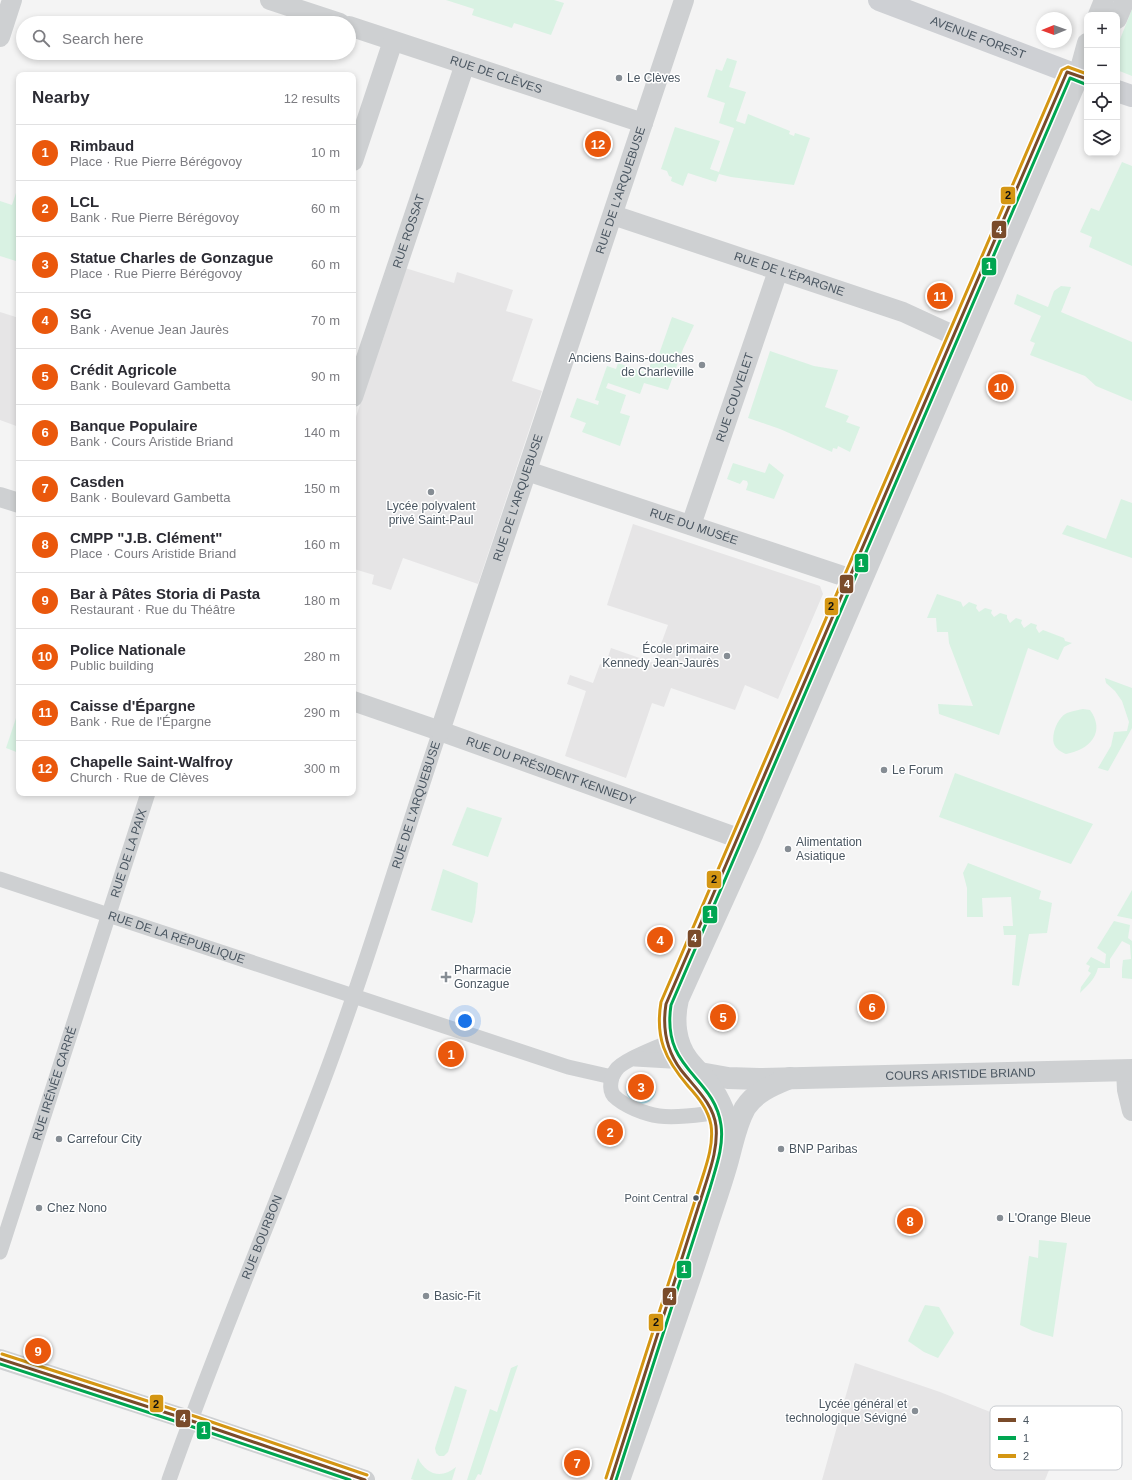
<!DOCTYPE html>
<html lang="en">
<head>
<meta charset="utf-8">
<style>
  :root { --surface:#fff; --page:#f7f7f7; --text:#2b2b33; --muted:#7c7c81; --line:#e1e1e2; --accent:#ea580c }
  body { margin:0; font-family:Arial,sans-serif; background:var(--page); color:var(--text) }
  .controls { position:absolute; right:12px; top:12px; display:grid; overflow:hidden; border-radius:8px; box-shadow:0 2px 6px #0003 }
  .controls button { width:36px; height:36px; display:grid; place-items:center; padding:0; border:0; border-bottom:1px solid var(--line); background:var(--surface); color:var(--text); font:20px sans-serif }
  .compass { position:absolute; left:1036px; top:12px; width:36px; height:36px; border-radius:50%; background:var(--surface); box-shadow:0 2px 6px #0003; rotate:269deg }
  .you { position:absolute; left:465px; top:1021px; width:14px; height:14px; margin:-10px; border:3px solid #fff; border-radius:50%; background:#1a73e8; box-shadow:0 0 0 6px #1a73e833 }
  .badge { display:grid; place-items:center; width:26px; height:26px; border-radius:50%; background:var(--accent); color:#fff; font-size:13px; font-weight:700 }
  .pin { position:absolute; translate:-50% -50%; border:2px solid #fff; box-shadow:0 1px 4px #0006 }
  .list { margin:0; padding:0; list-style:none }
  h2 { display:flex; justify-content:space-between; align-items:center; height:52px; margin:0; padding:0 16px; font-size:17px }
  h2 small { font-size:13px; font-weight:400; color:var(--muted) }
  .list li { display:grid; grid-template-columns:26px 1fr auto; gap:12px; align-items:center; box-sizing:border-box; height:56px; padding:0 16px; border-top:1px solid var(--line) }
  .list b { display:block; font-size:15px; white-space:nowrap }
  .list p { margin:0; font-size:13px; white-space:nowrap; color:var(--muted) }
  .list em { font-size:13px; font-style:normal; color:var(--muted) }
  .icon { flex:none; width:22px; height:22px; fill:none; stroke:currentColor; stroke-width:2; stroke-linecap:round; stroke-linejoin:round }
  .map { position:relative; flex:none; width:1132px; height:1480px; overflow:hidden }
  .search { position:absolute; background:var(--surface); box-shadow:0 2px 6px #0003; left:16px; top:16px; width:340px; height:44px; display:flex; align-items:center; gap:10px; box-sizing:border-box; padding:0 14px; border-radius:22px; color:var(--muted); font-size:15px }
  .panel { position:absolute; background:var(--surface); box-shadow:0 2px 6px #0003; left:16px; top:72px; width:340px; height:724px; border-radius:8px }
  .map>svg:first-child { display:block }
  .education { fill:#e6e5e6 }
  .green { fill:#d9f2e3 }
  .water { fill:#aee2f0 }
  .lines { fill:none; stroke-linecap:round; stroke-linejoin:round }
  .pedestrian { stroke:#ced0d2; stroke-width:15 }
  .minor { stroke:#ced0d2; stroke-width:20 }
  .tertiary { stroke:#ced0d2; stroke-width:22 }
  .secondary { stroke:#ced0d4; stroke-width:22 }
  .bus-1-casing { stroke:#fff; stroke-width:6 }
  .bus-2-casing { stroke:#fff; stroke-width:6 }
  .bus-3-casing { stroke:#fff; stroke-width:6 }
  .bus-1 { stroke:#7a4b2a; stroke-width:3 }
  .bus-2 { stroke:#00a651; stroke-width:3 }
  .bus-3 { stroke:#d49613; stroke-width:3 }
  .poi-dot { fill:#868d94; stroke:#fff; stroke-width:1.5 }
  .bus-dot { fill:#4a5661; stroke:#fff; stroke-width:1.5 }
  .labels { text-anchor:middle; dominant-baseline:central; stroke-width:3; stroke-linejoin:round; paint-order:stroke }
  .bus-label { font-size:11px; fill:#4a5661; stroke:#fff; text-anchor:end }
  .street-label { font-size:12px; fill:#4a5661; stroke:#fff }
  .poi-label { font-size:12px; fill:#4a5661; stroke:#fff; text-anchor:start }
  .key { fill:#fff; stroke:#c9ccd0; stroke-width:1 }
  .key-label { font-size:11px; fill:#4a5661 }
  .line-badge { stroke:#fff; stroke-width:1.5 }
  .badge-label { font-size:11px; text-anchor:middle; font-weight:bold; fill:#fff }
  .pale-badge-label { font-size:11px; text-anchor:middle; font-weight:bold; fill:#111 }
</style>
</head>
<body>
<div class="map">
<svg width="1132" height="1480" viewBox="0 0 1132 1480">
  <rect width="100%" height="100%" fill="#f4f4f4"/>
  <g class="education">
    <path d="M405,268L454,283L457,272L513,290L506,311L533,319L512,381L542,391L478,584L403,558L391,590L372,584L374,575L354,569L353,567V426Z"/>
    <path d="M0,312L19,318V427L0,420Z"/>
    <path d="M633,524L820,586L823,594L778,699L745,685L735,710L671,688L664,707L652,703L626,778L565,756L586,691L567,684L570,675L593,683L600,664L605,666L611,648L654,663L668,625L607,605Z"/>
    <path d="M855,1363L940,1392L1061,1440L1045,1480H822Z"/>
  </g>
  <g class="green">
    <path d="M446,0H554L564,3L551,35L514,23L512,28L472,15L474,9Z"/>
    <path d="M1132,9V76L1117,70V47Z"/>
    <path d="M727,58L737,61L729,87L746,92L736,121L745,124L748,114L790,131L789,134L794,136L795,133L810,138L794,185L731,177L719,174L716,182L688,173L683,186L671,181L672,177L669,176L667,171L661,169L675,127L720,141L710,169L719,172L734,128L719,123L725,103L707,97L716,69L722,71Z"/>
    <path d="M1122,162L1132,166V266L1089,247L1092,237L1080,232L1091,208L1099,211Z"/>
    <path d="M16,193L19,194V262L0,256V201L12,205Z"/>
    <path d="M1061,286L1071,287L1061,312L1132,342V401L1096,386L1085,376L1030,355L1035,343L1030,341L1041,316L1014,304L1017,294L1048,307L1054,291Z"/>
    <path d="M672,317L694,325L683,349L668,390L644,383L640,394L608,383L606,388L626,395L620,413L630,416L620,446L582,432L586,423L570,417L577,398L598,405L599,401L595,400L607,366L616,369L618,363L647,373L654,356L658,357Z"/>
    <path d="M770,351L814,366L838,370L825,407L849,416L846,422L860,427L850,452L838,446L837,449L833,448L832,452L780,429L748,418Z"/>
    <path d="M733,463L765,473L769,463L784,475L774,499L746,490L748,484L747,481L743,480L740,484L727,479Z"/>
    <path d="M1121,499L1132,503V558L1062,534L1067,525L1106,539Z"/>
    <path d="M937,594L961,602L963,607L969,602L977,605L976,608L979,612L985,608L992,610L991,613L994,617L1000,613L1007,615V618L1010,623L1016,618L1022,620L1021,623L1024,628L1031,623L1037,625L1036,628L1039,633L1043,630L1064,638L1065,641L1072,643L1064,647L1058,660L1028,648L999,735L939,714L938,704L973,706L949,643L948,632H937L936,618H927Z"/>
    <path d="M1105,678L1132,688V728L1108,771L1098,768L1111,746L1114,732L1127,731L1129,722L1122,701L1115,691L1106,683Z"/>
    <path d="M19,709V753L6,748Z"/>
    <path d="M1083,709L1090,710C1106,732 1090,750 1066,754C1061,752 1056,749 1054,744C1051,734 1058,717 1067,713C1072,711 1078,710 1083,709Z"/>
    <path d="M955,773L1093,824L1071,864L939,817Z"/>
    <path d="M467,807L502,818L488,857L452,845Z"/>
    <path d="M968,863L1041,891L1039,899L1052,903L1047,933L1029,934L1019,986L1012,985L1016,935H1004L1003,926H1013L1011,897L982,898L983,917H967V888L963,873Z"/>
    <path d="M443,869L478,883L475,913L472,923L431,910Z"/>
    <path d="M1132,890V919L1117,916Z"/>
    <path d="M1114,921L1130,925L1128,938L1132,941V979L1122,978V969L1123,960L1131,959L1130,945L1122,941L1110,959V968H1098C1095,979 1088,985 1080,993L1081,987L1091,973L1088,971L1090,966L1086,964L1091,957L1105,964L1106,954L1097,948Z"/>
    <path d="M1039,1240L1067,1243L1053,1337L1033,1331L1020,1325L1029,1256L1038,1258Z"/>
    <path d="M925,1305L939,1307L954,1333L938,1358L924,1352L908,1341Z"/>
    <path d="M518,1365L481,1475L478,1474L475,1480H467L490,1409L497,1412L511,1368Z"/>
    <path d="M455,1386L467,1390L448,1452L444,1456H439L436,1453L435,1448Z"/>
    <path d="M418,1458C426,1475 442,1479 456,1467L452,1480H414L411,1479Z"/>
  </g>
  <circle class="water" cx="641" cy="1089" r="15"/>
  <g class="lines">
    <g class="pedestrian">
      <path id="s1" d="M0,879L568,1067L612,1077"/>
      <path d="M662,1045C651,1050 622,1061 616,1070C611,1076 608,1089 614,1096C624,1106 645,1114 659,1116C674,1118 690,1116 705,1114"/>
      <path d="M635,1059L670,1061"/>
      <path id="s2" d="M0,1252L148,793"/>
      <path id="s3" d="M169,1480C216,1346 272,1216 322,1084C366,968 401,848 440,731"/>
    </g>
    <g class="minor">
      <path d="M270,0L340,23"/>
      <path d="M1098,15L1104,0"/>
      <path d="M1117,19L1125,0"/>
      <path id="s4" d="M349,26L643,123"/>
      <path d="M0,37L12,0"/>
      <path d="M1078,76L1087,43"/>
      <path d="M353,161L393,41"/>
      <path id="s5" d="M613,215L903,312L964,340"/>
      <path id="s6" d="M353,397L465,64"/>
      <path id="s7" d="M527,471L861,582"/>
      <path d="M0,497L19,503"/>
      <path id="s8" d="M691,525L778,271"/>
      <path id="s9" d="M353,701L440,731L749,842"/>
      <path id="s10" d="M440,731L684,0"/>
      <path d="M1126,1070L1127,1090L1132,1111"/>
      <path d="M0,1359L195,1422L365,1480"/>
    </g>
    <g class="tertiary">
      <path id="s11" d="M700,1073L728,1078L759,1079L1132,1070"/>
      <path d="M733,1139C727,1120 722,1102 710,1086C704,1077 695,1069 688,1060C675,1043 673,1020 678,999L749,842L1078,76"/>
      <path d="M619,1480C649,1395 680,1311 707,1226C714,1204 722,1182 728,1160C733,1142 736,1124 745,1108C755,1092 773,1085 790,1078"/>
    </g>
    <g class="secondary">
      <path id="s12" d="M879,0L1087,79"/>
      <path d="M1117,91L1132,96"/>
    </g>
    <g class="bus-1-casing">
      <g id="bus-1">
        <path d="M0,1359L195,1422L365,1480"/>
        <path d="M611,1480L705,1186C711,1167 718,1147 716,1126C713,1103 695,1088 681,1070C666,1050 662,1029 666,1004L1067,72L1087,79"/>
      </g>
    </g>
    <g class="bus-2-casing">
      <g id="bus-2">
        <path d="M0,1364L193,1427L350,1480"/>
        <path d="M616,1480L710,1188C716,1167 724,1146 721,1125C714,1075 661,1071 671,1005L1070,78L1085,84"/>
      </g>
    </g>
    <g class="bus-3-casing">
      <g id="bus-3">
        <path d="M2,1354L197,1417L367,1475"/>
        <path d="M606,1478L700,1185C706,1166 714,1145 711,1125C708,1109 698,1097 688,1086C665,1059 655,1038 661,1002L1062,70L1068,67L1087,74"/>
      </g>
    </g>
    <use href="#bus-1" class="bus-1"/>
    <use href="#bus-2" class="bus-2"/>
    <use href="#bus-3" class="bus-3"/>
  </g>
  <g class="poi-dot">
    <circle cx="619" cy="78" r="4"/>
    <circle cx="702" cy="365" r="4"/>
    <circle cx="431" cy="492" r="4"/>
    <circle cx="727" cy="656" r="4"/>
    <circle cx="884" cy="770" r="4"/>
    <circle cx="788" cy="849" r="4"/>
    <path d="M444 971h4v4h4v4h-4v4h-4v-4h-4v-4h4z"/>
    <circle cx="59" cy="1139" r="4"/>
    <circle cx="781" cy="1149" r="4"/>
    <circle cx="39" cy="1208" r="4"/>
    <circle cx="1000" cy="1218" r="4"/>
    <circle cx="426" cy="1296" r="4"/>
    <circle cx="915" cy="1411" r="4"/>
  </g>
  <circle class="bus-dot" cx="696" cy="1198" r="3.5"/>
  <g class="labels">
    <g class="bus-label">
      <text x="688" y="1198">Point Central</text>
    </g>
    <g class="street-label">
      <text stroke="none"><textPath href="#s12" startOffset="106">AVENUE FOREST</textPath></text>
      <text stroke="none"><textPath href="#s4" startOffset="155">RUE DE CLÈVES</textPath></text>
      <text stroke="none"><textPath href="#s10" startOffset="570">RUE DE L'ARQUEBUSE</textPath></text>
      <text stroke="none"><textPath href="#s6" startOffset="175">RUE ROSSAT</textPath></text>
      <text stroke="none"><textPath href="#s5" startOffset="186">RUE DE L'ÉPARGNE</textPath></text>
      <text stroke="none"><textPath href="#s8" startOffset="135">RUE COUVELET</textPath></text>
      <text stroke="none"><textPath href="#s10" startOffset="246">RUE DE L'ARQUEBUSE</textPath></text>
      <text stroke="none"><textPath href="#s7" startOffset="176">RUE DU MUSÉE</textPath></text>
      <text stroke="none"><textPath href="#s9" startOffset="210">RUE DU PRÉSIDENT KENNEDY</textPath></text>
      <text stroke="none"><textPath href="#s3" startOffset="719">RUE DE L'ARQUEBUSE</textPath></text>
      <text stroke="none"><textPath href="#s2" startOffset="419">RUE DE LA PAIX</textPath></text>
      <text stroke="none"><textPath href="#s1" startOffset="186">RUE DE LA RÉPUBLIQUE</textPath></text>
      <text stroke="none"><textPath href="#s11" startOffset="261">COURS ARISTIDE BRIAND</textPath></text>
      <text stroke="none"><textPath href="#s2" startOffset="177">RUE IRÉNÉE CARRÉ</textPath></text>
      <text stroke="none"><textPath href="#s3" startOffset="260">RUE BOURBON</textPath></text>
    </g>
    <g class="poi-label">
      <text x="627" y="78">Le Clèves</text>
      <text x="694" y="358" text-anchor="end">Anciens Bains-douches<tspan x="694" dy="14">de Charleville</tspan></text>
      <text x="431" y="506" text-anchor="middle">Lycée polyvalent<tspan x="431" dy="14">privé Saint-Paul</tspan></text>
      <text x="719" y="649" text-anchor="end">École primaire<tspan x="719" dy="14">Kennedy Jean-Jaurès</tspan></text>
      <text x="892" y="770">Le Forum</text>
      <text x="796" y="842">Alimentation<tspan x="796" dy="14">Asiatique</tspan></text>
      <text x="454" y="970">Pharmacie<tspan x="454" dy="14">Gonzague</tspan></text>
      <text x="67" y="1139">Carrefour City</text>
      <text x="789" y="1149">BNP Paribas</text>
      <text x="47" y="1208">Chez Nono</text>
      <text x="1008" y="1218">L'Orange Bleue</text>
      <text x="434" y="1296">Basic-Fit</text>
      <text x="907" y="1404" text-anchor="end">Lycée général et<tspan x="907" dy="14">technologique Sévigné</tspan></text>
    </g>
  </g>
  <rect x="990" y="1406" width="132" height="64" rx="6" class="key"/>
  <rect x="998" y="1418" width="18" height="4" fill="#7a4b2a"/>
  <rect x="998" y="1436" width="18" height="4" fill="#00a651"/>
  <rect x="998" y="1454" width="18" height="4" fill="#d49613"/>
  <g class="key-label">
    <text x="1023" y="1424">4</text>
    <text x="1023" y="1442">1</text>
    <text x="1023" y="1460">2</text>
  </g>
  <g class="line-badge">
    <rect x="1000" y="186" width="16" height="19" rx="4" fill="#d49613"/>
    <rect x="991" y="220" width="16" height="19" rx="4" fill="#7a4b2a"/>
    <rect x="981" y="257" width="16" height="19" rx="4" fill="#00a651"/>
    <rect x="854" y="553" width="15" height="20" rx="4" fill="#00a651"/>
    <rect x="839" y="574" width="15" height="20" rx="4" fill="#7a4b2a"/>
    <rect x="824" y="597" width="15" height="19" rx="4" fill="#d49613"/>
    <rect x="706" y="870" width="16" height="19" rx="4" fill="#d49613"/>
    <rect x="702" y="905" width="16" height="19" rx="4" fill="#00a651"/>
    <rect x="687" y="929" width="15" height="19" rx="4" fill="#7a4b2a"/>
    <rect x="676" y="1260" width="16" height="19" rx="4" fill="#00a651"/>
    <rect x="662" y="1287" width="15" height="19" rx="4" fill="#7a4b2a"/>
    <rect x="648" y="1313" width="16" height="19" rx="4" fill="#d49613"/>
    <rect x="149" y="1394" width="15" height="19" rx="4" fill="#d49613"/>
    <rect x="175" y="1409" width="16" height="19" rx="4" fill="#7a4b2a"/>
    <rect x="196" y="1421" width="15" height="19" rx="4" fill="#00a651"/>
  </g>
  <g class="badge-label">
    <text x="999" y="234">4</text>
    <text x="989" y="270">1</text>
    <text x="861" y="567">1</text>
    <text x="847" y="588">4</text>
    <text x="710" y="918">1</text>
    <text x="694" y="942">4</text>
    <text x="684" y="1273">1</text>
    <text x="670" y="1300">4</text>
    <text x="183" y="1422">4</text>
    <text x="204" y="1434">1</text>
  </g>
  <g class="pale-badge-label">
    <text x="1008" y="199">2</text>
    <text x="831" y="610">2</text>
    <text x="714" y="883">2</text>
    <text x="656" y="1326">2</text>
    <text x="156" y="1408">2</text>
  </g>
</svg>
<div class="controls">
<button>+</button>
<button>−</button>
<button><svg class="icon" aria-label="locate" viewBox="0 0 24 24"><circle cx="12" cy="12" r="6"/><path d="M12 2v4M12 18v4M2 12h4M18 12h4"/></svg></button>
<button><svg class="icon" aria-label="layers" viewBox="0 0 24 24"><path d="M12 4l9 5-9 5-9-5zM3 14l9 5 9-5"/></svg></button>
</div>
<svg class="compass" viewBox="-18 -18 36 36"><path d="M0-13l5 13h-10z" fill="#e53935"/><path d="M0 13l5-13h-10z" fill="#7c7c81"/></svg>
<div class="you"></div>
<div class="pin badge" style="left:451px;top:1054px">1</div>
<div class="pin badge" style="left:610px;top:1132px">2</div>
<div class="pin badge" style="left:641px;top:1087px">3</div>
<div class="pin badge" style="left:660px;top:940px">4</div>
<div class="pin badge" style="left:723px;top:1017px">5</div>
<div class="pin badge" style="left:872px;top:1007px">6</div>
<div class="pin badge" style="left:577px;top:1463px">7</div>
<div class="pin badge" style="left:910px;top:1221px">8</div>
<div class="pin badge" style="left:38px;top:1351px">9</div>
<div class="pin badge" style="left:1001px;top:387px">10</div>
<div class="pin badge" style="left:940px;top:296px">11</div>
<div class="pin badge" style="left:598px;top:144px">12</div>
<div class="search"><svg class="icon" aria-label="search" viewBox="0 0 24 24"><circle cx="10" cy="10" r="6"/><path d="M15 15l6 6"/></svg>Search here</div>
<section class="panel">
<h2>Nearby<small>12 results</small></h2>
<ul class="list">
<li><span class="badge">1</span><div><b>Rimbaud</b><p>Place · Rue Pierre Bérégovoy</p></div><em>10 m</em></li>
<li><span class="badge">2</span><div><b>LCL</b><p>Bank · Rue Pierre Bérégovoy</p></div><em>60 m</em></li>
<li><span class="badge">3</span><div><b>Statue Charles de Gonzague</b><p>Place · Rue Pierre Bérégovoy</p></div><em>60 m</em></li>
<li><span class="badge">4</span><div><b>SG</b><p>Bank · Avenue Jean Jaurès</p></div><em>70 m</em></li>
<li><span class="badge">5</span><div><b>Crédit Agricole</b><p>Bank · Boulevard Gambetta</p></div><em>90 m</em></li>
<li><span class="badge">6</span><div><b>Banque Populaire</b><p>Bank · Cours Aristide Briand</p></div><em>140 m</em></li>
<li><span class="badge">7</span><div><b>Casden</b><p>Bank · Boulevard Gambetta</p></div><em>150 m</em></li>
<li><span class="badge">8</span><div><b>CMPP &quot;J.B. Clément&quot;</b><p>Place · Cours Aristide Briand</p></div><em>160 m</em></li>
<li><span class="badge">9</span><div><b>Bar à Pâtes Storia di Pasta</b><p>Restaurant · Rue du Théâtre</p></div><em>180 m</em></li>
<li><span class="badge">10</span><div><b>Police Nationale</b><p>Public building</p></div><em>280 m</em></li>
<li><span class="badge">11</span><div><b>Caisse d'Épargne</b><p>Bank · Rue de l'Épargne</p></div><em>290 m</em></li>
<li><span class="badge">12</span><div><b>Chapelle Saint-Walfroy</b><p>Church · Rue de Clèves</p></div><em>300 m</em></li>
</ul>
</section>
</div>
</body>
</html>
